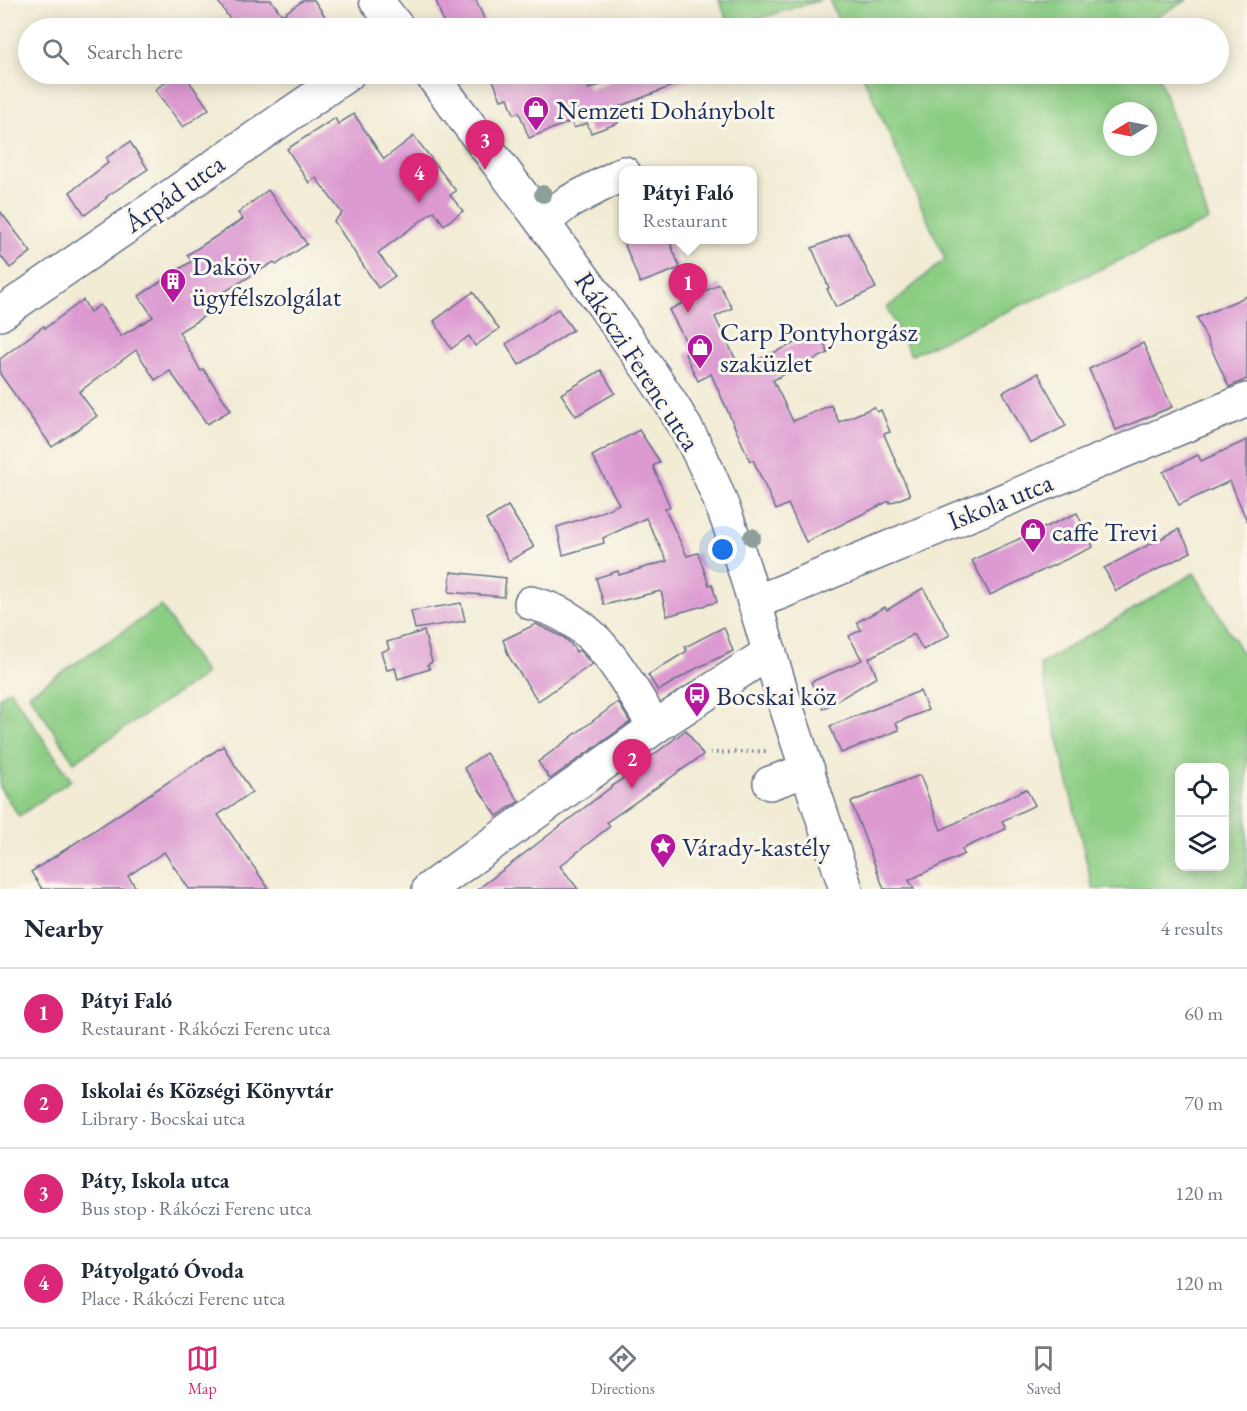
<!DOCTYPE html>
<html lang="en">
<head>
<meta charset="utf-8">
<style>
  :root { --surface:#fff; --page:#f2f2f3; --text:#1f2937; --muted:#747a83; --line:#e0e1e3; --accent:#db2777 }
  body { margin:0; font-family:"EB Garamond",serif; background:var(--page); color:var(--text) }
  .controls { position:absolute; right:18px; bottom:18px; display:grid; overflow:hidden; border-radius:12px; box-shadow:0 3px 15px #0003 }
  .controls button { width:54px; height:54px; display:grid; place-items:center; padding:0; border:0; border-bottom:2px solid var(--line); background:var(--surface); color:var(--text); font:30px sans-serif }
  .compass { position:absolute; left:1103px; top:102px; width:54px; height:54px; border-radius:50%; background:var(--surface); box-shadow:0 3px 15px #0003; rotate:260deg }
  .you { position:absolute; left:723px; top:550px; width:21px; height:21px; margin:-15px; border:4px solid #fff; border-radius:50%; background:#1a73e8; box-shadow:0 0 0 9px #1a73e833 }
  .badge { display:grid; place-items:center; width:39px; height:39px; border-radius:50%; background:var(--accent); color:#fff; font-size:20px; font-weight:700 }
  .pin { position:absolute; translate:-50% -50px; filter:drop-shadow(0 2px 3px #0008) }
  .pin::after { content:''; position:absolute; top:32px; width:21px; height:18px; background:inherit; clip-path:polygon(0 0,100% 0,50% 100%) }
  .popup { position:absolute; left:619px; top:166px; width:138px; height:78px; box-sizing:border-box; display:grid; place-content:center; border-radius:12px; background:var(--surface); filter:drop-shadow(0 2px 4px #0005); font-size:20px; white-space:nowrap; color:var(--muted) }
  .popup b { font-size:22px; color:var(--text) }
  .popup::after { content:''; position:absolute; left:50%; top:100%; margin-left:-12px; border:12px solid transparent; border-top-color:var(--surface) }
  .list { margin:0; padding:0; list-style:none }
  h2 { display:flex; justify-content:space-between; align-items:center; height:78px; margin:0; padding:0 24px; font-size:26px }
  h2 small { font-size:20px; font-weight:400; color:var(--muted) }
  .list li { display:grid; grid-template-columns:39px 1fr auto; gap:18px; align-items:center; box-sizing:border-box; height:90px; padding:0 24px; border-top:2px solid var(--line) }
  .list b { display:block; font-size:22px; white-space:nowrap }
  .list p { margin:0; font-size:20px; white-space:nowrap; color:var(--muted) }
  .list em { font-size:20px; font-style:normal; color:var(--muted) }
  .icon { flex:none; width:33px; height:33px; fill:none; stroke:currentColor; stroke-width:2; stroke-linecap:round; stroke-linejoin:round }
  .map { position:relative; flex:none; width:1247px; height:889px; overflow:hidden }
  .search { position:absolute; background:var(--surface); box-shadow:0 3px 15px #0003; left:18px; right:18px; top:18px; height:66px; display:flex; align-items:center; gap:15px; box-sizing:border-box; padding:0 21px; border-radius:33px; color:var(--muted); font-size:22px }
  .sheet { height:438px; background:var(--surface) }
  nav { display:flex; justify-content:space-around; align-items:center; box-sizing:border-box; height:84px; border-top:2px solid var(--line); background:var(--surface); font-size:16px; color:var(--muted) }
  nav a { display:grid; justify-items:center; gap:3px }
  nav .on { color:var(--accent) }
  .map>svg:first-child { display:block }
  .green { fill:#8ccd84; stroke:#547e71; stroke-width:1.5; fill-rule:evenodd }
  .building { fill:#dc9ad1 }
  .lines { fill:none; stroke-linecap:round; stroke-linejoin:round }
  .minor-casing { stroke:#667188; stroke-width:36 }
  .major-casing { stroke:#667188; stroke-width:36 }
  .path { stroke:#667188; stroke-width:4; stroke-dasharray:1.5 4.5; stroke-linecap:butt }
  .minor { stroke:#fff; stroke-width:33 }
  .major { stroke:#fff; stroke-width:33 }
  .tree { fill:#8e9e9a }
  .labels { text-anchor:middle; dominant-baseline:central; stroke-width:6; stroke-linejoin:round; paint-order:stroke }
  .poi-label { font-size:27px; fill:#1b2f5e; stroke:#fbf7ec; text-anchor:start }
  .street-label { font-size:27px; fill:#1b2f5e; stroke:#fbf7ec }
</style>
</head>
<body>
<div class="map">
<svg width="1247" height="889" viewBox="0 0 1247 889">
  <rect width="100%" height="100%" fill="#fbf7ec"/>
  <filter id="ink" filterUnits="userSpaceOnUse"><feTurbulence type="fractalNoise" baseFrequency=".0167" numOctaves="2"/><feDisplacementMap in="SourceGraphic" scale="12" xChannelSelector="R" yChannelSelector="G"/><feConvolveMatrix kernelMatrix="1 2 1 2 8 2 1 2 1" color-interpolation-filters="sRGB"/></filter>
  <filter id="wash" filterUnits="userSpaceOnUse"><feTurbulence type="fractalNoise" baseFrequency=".008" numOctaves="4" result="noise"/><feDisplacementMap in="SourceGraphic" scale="24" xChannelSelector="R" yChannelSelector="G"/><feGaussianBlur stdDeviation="1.35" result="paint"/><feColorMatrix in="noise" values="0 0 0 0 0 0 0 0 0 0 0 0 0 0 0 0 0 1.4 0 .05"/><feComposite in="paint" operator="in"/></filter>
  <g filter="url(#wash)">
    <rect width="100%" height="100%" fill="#f2ecd5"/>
    <g class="green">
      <path d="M719,0H821L730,27Z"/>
      <path d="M829,0H1187L1141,26L1142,28H842Z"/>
      <path d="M862,74H1158L1209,220L911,355L887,308L945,259ZM1112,111H1148V147H1112Z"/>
      <path d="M1194,573L1247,661V889H1093L1040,664ZM1180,768H1224V866H1180Z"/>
      <path d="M161,606L206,674L74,762L29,694Z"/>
      <path d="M10,690L71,780L19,816L0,788V697Z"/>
    </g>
    <g id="blocks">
      <g class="building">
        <path d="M217,0H271L282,15L304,0H314L333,28H236Z"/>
        <path d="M436,0H476L488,28H445Z"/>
        <path d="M176,74H184L209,109L183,127L155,90Z"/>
        <path d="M510,74H584L589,89L630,74H700L701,75L613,109L618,123L591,133L587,123L574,128L572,121L529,138L519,112L514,114L508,98L501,100L493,80Z"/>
        <path d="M354,114L384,159L414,136L456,191L450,195L463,211L444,225L434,211L378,253L395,276L378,288L334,221L342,213L316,178L309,183L287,149L335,118L338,124Z"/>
        <path d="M130,142L148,169L106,197L107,198L85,215L70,192L108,163L106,158Z"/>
        <path d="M268,190L307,244L276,265L274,262L202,305L208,314L179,332L201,371L203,369L231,410L207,424L170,371L155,380L136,350L79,392L97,416L52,447L0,374V359L44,326L45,328L83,300L90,312L100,305L121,336L153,317L139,296L192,261L187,255L243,219L238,213Z"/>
        <path d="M0,211L31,252L10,268L0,255Z"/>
        <path d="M848,233L876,288L836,307L827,289L829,288L812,248Z"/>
        <path d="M623,240H669L680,268L640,283Z"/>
        <path d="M719,284L732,308L715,317L740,368L819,332L828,353L773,380L793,421L831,405L839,422L874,407L877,412L881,410L890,432L884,434L910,495L890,503L889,501L806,542L788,504L776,510L753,460L750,461L711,374L698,381L685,354L691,351L669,310Z"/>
        <path d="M473,292L499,329L475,346L469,336L451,349L434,321Z"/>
        <path d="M1247,296V379L1229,387L1197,318Z"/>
        <path d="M558,309L573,330L519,365L506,344Z"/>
        <path d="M1143,343L1172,407L1116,430L1089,369Z"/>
        <path d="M601,370L615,393L576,416L561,394Z"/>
        <path d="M1038,373L1066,426L1030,444L1003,392Z"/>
        <path d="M639,430L660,462L653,466L670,507L665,509L687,556L698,553L709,585L712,584L717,602L667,616L661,591L604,605L596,578L618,571L619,575L667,561L646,518L603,538L604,543L563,555L557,527L597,514L619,504L592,456Z"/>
        <path d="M1247,440V521L1230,481L1179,505L1163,472L1198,455L1201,461Z"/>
        <path d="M508,506L534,547L509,561L486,520Z"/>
        <path d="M1077,513L1093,547L990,595L972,560Z"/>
        <path d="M1179,529L1191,552L1116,591L1104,568Z"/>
        <path d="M451,572L506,578L504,597L449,592Z"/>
        <path d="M923,588L950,635L923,650L914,634L869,658L877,677L823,709L811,682L862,660L849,636L861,630L857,622L885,607L887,610Z"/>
        <path d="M461,603L465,621L415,629L411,611Z"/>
        <path d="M536,624L563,637L571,644L576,652L579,650L592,664L538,701L509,657L503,640Z"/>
        <path d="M724,627L733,651L697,668L658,691L648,675L687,651L685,647Z"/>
        <path d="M424,631L432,662L427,665L430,669L398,679L395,668L387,670L381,652L389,649L387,642Z"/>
        <path d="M920,691L928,710L896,723L899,730L841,753L830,726Z"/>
        <path d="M618,702L630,722L550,779L538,762Z"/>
        <path d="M686,730L703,755L607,822L610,826L560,866L578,889H478Z"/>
        <path d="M223,746L252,792L218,815L269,889H189L164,852L128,876L137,889H42L31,872Z"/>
        <path d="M486,753L519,801L497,816L464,768Z"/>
        <path d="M920,775L941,830L1026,789L1035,805L1002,821L1006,829L962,849L964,854L909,880L914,889H884L851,802Z"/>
      </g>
    </g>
  </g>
  <g filter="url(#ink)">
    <use href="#blocks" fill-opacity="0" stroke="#667188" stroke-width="1.5"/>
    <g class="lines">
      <g class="minor-casing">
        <g id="minor">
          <path d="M543,222L567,203L624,173"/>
          <path d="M0,314L348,74"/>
          <path d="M754,602L779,593L1247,400"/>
          <path d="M531,603C597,618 622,675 655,727"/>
          <path d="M770,783L808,770"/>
          <path d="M429,889L655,727L770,652"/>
        </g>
      </g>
      <g class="major-casing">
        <g id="major">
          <path d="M376,0L398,28"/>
          <path d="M431,74C491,155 553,234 611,316C643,361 677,407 701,457C740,538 760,627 788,712C807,771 827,830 846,889"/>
        </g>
      </g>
      <path class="path" d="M710,753L768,751"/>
      <use href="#minor" class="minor"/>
      <use href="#major" class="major"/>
    </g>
    <g class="tree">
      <circle cx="543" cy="194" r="9"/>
      <circle cx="752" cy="537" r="9"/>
    </g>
  </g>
  <defs>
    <g id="shop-pin" transform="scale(1.35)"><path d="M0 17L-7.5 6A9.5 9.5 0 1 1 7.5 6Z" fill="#b5179e" stroke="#fbf7ec"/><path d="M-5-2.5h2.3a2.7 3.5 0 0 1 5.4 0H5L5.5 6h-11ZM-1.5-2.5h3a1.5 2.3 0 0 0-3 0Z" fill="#fff"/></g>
    <g id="building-pin" transform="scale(1.35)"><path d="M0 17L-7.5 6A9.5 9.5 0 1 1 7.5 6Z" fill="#b5179e" stroke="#fbf7ec"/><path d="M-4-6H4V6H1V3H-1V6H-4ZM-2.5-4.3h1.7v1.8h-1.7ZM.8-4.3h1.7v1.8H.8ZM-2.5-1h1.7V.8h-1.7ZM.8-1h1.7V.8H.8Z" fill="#fff"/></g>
    <g id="bus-pin" transform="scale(1.35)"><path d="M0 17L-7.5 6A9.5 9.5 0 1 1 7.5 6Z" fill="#b5179e" stroke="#fbf7ec"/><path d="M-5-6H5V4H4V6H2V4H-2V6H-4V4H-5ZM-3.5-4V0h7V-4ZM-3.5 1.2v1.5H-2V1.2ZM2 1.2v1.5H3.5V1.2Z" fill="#fff"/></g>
    <g id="sight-pin" transform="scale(1.35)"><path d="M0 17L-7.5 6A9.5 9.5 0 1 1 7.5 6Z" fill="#b5179e" stroke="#fbf7ec"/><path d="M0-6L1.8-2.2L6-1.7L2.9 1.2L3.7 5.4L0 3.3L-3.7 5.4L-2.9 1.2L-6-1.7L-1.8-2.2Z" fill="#fff"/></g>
  </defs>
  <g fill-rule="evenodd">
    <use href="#shop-pin" x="536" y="109"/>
    <use href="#building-pin" x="173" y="281"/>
    <use href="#shop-pin" x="700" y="347"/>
    <use href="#shop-pin" x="1033" y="531"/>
    <use href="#bus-pin" x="697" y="695"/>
    <use href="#sight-pin" x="663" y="846"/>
  </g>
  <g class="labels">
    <g class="poi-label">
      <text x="556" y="109">Nemzeti Dohánybolt</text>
      <text x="192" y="265">Daköv<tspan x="192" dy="31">ügyfélszolgálat</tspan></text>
      <text x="720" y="331">Carp Pontyhorgász<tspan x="720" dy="31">szaküzlet</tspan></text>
      <text x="1052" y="531">caffe Trevi</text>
      <text x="716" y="695">Bocskai köz</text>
      <text x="682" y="846">Várady-kastély</text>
    </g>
    <g class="street-label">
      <text transform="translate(174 193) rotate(-35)">Árpád utca</text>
      <text transform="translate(638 361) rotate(57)">Rákóczi Ferenc utca</text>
      <text transform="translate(1000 501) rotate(-22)">Iskola utca</text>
    </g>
  </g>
</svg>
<div class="controls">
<button><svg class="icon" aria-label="locate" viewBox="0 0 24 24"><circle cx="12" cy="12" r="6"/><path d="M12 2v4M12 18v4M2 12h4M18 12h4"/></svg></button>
<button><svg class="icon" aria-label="layers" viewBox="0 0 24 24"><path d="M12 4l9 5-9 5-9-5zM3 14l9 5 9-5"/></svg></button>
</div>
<svg class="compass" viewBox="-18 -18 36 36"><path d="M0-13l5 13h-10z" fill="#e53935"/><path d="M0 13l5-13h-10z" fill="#747a83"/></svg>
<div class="you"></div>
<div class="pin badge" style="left:688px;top:313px">1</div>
<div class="popup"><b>Pátyi Faló</b>Restaurant</div>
<div class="pin badge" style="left:632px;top:789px">2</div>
<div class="pin badge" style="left:485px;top:170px">3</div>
<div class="pin badge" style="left:419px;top:203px">4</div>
<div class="search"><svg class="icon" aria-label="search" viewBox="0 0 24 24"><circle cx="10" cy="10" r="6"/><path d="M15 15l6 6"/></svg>Search here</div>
</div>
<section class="sheet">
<h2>Nearby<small>4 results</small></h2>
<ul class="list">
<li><span class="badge">1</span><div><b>Pátyi Faló</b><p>Restaurant · Rákóczi Ferenc utca</p></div><em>60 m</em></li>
<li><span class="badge">2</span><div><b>Iskolai és Községi Könyvtár</b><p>Library · Bocskai utca</p></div><em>70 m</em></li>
<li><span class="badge">3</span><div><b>Páty, Iskola utca</b><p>Bus stop · Rákóczi Ferenc utca</p></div><em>120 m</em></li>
<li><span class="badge">4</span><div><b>Pátyolgató Óvoda</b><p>Place · Rákóczi Ferenc utca</p></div><em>120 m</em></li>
</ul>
</section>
<nav>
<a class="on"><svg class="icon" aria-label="map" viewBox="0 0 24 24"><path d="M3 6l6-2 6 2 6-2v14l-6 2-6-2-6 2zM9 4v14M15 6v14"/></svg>Map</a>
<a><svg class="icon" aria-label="directions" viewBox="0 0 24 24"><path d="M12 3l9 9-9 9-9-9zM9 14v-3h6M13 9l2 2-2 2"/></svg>Directions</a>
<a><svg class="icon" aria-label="saved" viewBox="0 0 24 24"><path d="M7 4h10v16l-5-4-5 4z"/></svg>Saved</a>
</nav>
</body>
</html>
